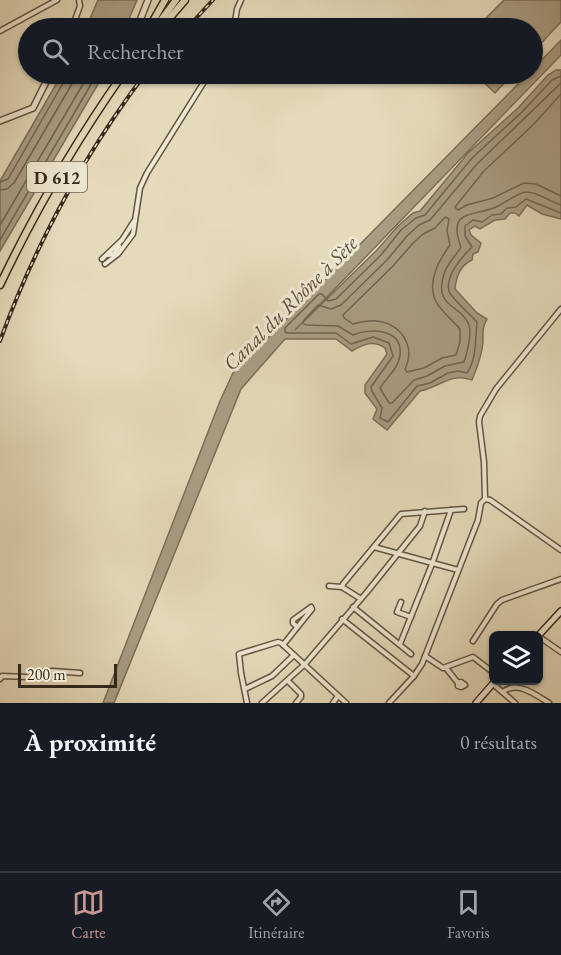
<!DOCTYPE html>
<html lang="fr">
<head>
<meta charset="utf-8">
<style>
  :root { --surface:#171b24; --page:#20242c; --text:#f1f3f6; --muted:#9ea1a6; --line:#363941; --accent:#c59692 }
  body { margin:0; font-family:"EB Garamond",serif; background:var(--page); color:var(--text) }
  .controls { position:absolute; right:18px; bottom:18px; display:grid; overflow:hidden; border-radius:9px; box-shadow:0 2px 4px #0004 }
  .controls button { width:54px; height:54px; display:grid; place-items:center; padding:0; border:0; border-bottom:2px solid var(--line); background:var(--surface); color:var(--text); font:30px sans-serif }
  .scale { position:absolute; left:18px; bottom:15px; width:99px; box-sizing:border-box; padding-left:6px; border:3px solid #35291b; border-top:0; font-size:16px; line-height:21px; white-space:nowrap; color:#35291b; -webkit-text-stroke:4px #eee7d2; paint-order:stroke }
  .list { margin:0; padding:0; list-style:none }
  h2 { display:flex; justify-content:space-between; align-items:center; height:78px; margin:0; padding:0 24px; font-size:26px }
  h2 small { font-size:20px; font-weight:400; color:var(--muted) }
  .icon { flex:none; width:33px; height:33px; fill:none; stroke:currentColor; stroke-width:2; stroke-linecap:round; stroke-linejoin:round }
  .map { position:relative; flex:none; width:561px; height:703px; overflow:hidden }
  .search { position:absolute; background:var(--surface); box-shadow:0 2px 4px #0004; left:18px; right:18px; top:18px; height:66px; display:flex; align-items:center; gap:15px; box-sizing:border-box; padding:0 21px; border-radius:33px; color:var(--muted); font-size:22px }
  .sheet { height:168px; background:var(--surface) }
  nav { display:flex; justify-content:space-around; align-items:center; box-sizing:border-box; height:84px; border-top:2px solid var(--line); background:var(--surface); font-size:16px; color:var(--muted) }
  nav a { display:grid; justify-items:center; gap:3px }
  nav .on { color:var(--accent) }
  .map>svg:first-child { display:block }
  .water { fill:#a99e84; stroke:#7b6f5a; stroke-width:1.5 }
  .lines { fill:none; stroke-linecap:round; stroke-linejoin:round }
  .shore { stroke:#6f6450; stroke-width:1.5 }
  .minor-casing { stroke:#615543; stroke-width:7 }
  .tertiary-casing { stroke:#615543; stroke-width:8 }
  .secondary-casing { stroke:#35291b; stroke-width:8 }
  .primary-casing { stroke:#35291b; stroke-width:9 }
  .minor { stroke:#eee7d2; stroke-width:4 }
  .tertiary { stroke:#eee7d2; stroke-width:5 }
  .secondary { stroke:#eee7d2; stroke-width:5 }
  .primary { stroke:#e5daba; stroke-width:6 }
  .rail-casing { stroke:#35291b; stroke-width:4 }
  .rail { stroke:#eee7d2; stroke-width:1.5; stroke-dasharray:4.5; stroke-linecap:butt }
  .labels { text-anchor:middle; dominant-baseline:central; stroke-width:6; stroke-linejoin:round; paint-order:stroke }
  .shield { fill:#eee7d2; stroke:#6c6252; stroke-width:1.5 }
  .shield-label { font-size:18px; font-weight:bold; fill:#35291b }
  .water-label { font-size:21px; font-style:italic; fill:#584c3a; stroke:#eee7d2 }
</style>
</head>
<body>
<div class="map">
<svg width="561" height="703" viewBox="0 0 561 703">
  <rect width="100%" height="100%" fill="#e5daba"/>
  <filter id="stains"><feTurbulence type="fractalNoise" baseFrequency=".00333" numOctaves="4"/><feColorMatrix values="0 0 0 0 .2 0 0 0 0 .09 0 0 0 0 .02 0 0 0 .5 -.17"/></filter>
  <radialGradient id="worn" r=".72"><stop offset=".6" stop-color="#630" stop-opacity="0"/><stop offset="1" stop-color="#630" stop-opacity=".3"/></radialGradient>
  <g class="water">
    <path d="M98,0H137L125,28H91L89,21Z"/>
    <path d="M504,0H561V22L533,52L532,28H476Z"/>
    <path d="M561,40V55L295,330L377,250L398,226L413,213L420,211L468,153L518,108L548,75L556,70H561V219L542,214L527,205L519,216L515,213H510L505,219L495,220L480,229L475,226L469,230L471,235L481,243L478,252L473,254L472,260C461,265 456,277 455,289L477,313L487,319C482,328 483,333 483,342C482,355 477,368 472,380C467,379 462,377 457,378C447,378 433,389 420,391L387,430L373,419L377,409L365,393V385L387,354L385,348C373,340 364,344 352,351L336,339H285L241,389L114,703H103L220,401L233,373L528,74H532L533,69Z"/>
    <path d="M62,74H104L0,251V181Z"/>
    <path d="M475,74H513L495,93Z"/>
  </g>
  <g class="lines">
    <g class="shore">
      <path d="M561,76L552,80L522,112L472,158L425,215L416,218L401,230L381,255L336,299L328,301L322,294H319L285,328V332L287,333H336L351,344L373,337L389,343L393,356L371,387L372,391L382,408L380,418L388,422L417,386L430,383L448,373L458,371L467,373C477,358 475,340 477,322C472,316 451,298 449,291C445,276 463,256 472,247L465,236V226L473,220L482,222L492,215L501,214L507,208L516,207L526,199L561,213"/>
      <path d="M561,83L477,164L430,220L419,225L407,236L387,260L341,305L331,309L318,305L304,320L303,323L306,325L338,326L353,335C369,328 403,328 400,355C399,368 386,378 380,388L389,403H392L414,380L427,376L445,366L464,362C467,354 472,333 469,325C461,304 433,308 444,274C447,263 456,256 461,247C446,207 475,218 498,206C504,203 520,192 526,192C535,191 551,202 561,205"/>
      <path d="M561,94L534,124L484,171L455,207L458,210L467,205L493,198L524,183L536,184L561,196"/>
      <path d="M0,182L8,179L66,78L67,74"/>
      <path d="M0,190L7,189L14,183L73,82L74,74"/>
      <path d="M445,217L449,219L447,231L450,245C436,264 423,291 443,311C448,317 454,322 460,329V342L456,355L442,358L424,368L407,372L405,369C416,346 401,324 377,321C369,320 361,322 353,324L344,318L343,315L393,266L414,242L423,234L435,228Z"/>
      <path d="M0,225L89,74"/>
      <path d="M0,240L97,74"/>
    </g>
    <g class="minor-casing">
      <g id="minor">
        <path d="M72,28L80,6L79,0"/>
        <path d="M234,28L237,9L241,0"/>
        <path d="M0,31L57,0"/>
        <path d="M108,255L114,254L119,246"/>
        <path d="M102,259L122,240L134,221"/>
        <path d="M105,264L118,254L133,234L140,188L147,173L209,74"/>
        <path d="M485,499L490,500L561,550"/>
        <path d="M451,510L464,509"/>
        <path d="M374,547L458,570"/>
        <path d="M329,586L342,587"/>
        <path d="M361,599L342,587L343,584L401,514L451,510L432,564L400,644"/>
        <path d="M401,602L397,612L411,617"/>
        <path d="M353,607L411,654"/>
        <path d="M342,619L414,676"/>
        <path d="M538,636L561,652"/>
        <path d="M473,641L497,604L502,600L561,579"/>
        <path d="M283,645L312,609L311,607L293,620V623L297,627"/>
        <path d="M425,656L443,668L473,657L494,673"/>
        <path d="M446,668L458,683V686L461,687L465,685L461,682L458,683"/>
        <path d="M0,679L2,676L27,677L40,672L53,671L80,673"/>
        <path d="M288,681L301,694V697L296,703"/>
        <path d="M493,684L515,703"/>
        <path d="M245,689L272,676L294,655"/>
        <path d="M503,692C517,680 536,695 549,703"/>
        <path d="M247,703L241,673L239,654L278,642L281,643L346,703"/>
        <path d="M262,703L305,664L367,592L420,526L425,511"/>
        <path d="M333,703L338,696"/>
        <path d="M389,703L414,676L422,664L478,520L481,503L485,499L484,462L479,422L480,416L496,389L561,309"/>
      </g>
    </g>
    <g class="tertiary-casing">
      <g id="tertiary">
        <path d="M72,28H77"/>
        <path d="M137,28L148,0"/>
        <path d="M0,121L33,108L50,74"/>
      </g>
    </g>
    <g class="secondary-casing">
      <g id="secondary">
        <path d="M538,636L561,611"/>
        <path d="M476,703L496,680"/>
      </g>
    </g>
    <g class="primary-casing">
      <g id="primary">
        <path d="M149,28L165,0"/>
        <path d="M155,28L176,0"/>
        <path d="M161,28L185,0"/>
        <path d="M0,285C35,211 76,141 123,74"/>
      </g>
    </g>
    <use href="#minor" class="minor"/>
    <use href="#tertiary" class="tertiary"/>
    <use href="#secondary" class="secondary"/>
    <use href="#primary" class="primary"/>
    <g class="rail-casing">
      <g id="rail">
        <path d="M187,28L213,0"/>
        <path d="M0,341C35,245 84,155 145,74"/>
      </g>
    </g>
    <use href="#rail" class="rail"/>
  </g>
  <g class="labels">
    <rect class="shield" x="27" y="162" width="60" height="30" rx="4.5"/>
    <g class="shield-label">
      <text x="57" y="177">D 612</text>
    </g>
    <g class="water-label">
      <text transform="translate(290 303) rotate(-45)">Canal du Rhône à Sète</text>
    </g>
  </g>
  <rect width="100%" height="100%" filter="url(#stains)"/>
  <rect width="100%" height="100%" fill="url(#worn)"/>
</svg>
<div class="controls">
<button><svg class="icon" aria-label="layers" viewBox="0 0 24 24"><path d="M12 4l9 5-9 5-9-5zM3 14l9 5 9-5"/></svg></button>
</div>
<div class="scale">200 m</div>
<div class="search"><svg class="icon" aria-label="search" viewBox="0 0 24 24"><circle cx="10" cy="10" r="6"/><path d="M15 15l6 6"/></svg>Rechercher</div>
</div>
<section class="sheet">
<h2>À proximité<small>0 résultats</small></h2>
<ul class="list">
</ul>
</section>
<nav>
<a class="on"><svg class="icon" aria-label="map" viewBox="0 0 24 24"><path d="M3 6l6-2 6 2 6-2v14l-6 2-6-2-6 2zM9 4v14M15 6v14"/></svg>Carte</a>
<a><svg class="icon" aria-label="directions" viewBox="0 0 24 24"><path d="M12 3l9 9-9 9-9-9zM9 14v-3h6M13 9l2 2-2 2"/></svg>Itinéraire</a>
<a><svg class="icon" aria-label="saved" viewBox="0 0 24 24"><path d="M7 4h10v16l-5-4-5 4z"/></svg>Favoris</a>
</nav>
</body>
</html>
